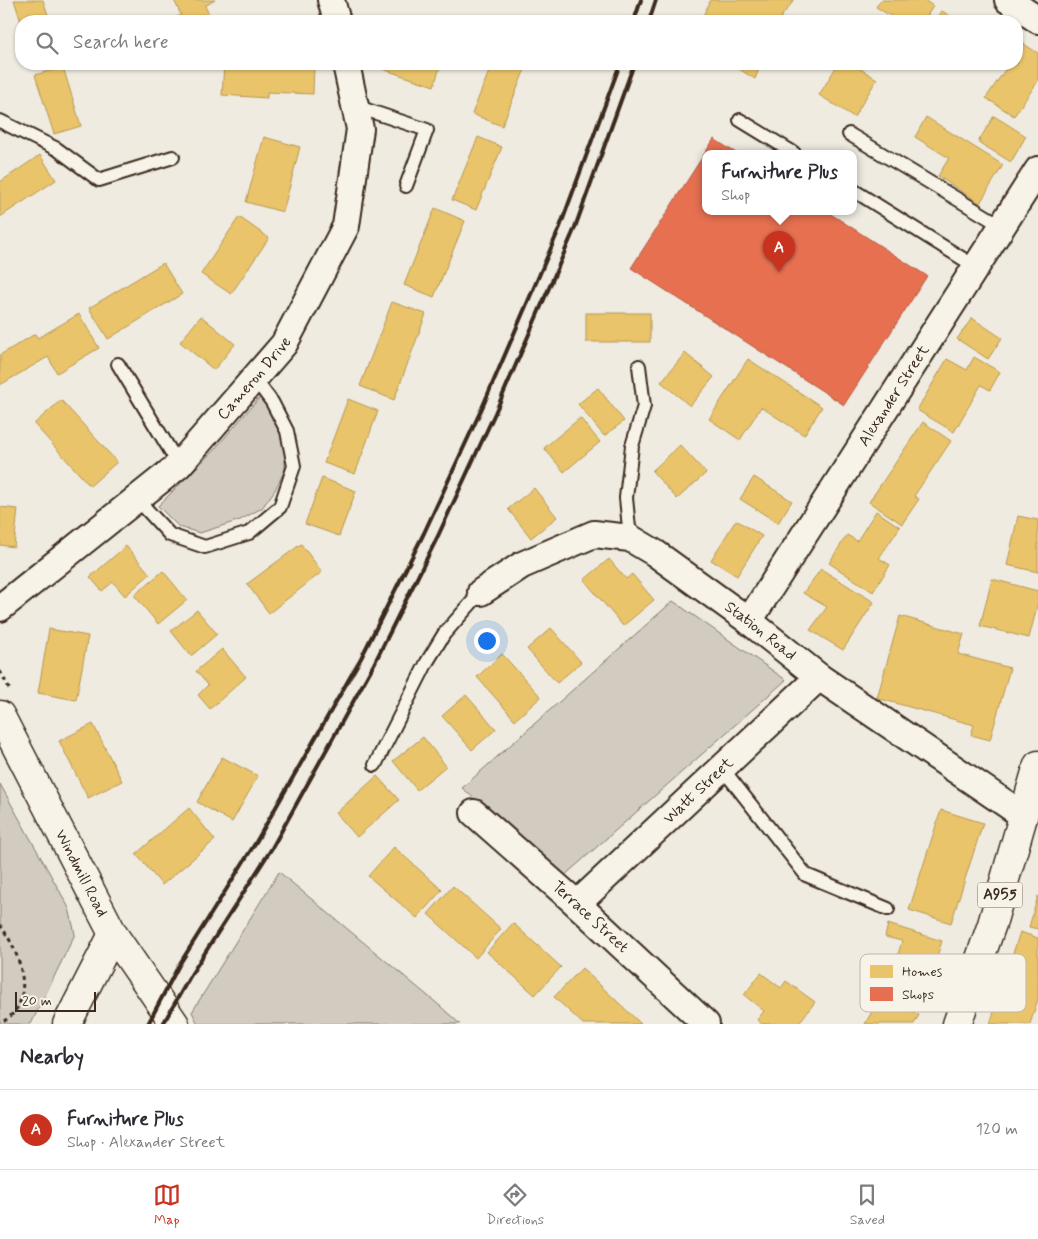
<!DOCTYPE html>
<html lang="en">
<head>
<meta charset="utf-8">
<style>
  :root { --surface:#fff; --page:#f7f7f7; --text:#2b2b33; --muted:#7c7c81; --line:#e1e1e2; --accent:#c8321e }
  body { margin:0; font-family:Mynerve,sans-serif; background:var(--page); color:var(--text) }
  .scale { position:absolute; left:15px; bottom:12px; width:81px; box-sizing:border-box; padding-left:5px; border:2px solid #3b2a1e; border-top:0; font-size:14px; line-height:18px; white-space:nowrap; color:#3b2a1e; -webkit-text-stroke:4px #f7f3e8; paint-order:stroke }
  .you { position:absolute; left:486px; top:640px; width:18px; height:18px; margin:-12px; border:4px solid #fff; border-radius:50%; background:#1a73e8; box-shadow:0 0 0 8px #1a73e833 }
  .badge { display:grid; place-items:center; width:32px; height:32px; border-radius:50%; background:var(--accent); color:#fff; font-size:16px; font-weight:700 }
  .pin { position:absolute; translate:-50% -41px; filter:drop-shadow(0 1px 2px #0008) }
  .pin::after { content:''; position:absolute; top:26px; width:18px; height:15px; background:inherit; clip-path:polygon(0 0,100% 0,50% 100%) }
  .popup { position:absolute; left:702px; top:150px; width:155px; height:65px; box-sizing:border-box; display:grid; place-content:center; border-radius:10px; background:var(--surface); filter:drop-shadow(0 1px 4px #0005); font-size:16px; white-space:nowrap; color:var(--muted) }
  .popup b { font-size:19px; color:var(--text) }
  .popup::after { content:''; position:absolute; left:50%; top:100%; margin-left:-10px; border:10px solid transparent; border-top-color:var(--surface) }
  .list { margin:0; padding:0; list-style:none }
  h2 { display:flex; justify-content:space-between; align-items:center; height:65px; margin:0; padding:0 20px; font-size:21px }
  h2 small { font-size:16px; font-weight:400; color:var(--muted) }
  .list li { display:grid; grid-template-columns:32px 1fr auto; gap:15px; align-items:center; box-sizing:border-box; height:80px; padding:0 20px; border-top:1px solid var(--line) }
  .list b { display:block; font-size:19px; white-space:nowrap }
  .list p { margin:0; font-size:16px; white-space:nowrap; color:var(--muted) }
  .list em { font-size:16px; font-style:normal; color:var(--muted) }
  .icon { flex:none; width:28px; height:28px; fill:none; stroke:currentColor; stroke-width:2; stroke-linecap:round; stroke-linejoin:round }
  .map { position:relative; flex:none; width:1038px; height:1024px; overflow:hidden }
  .search { position:absolute; background:var(--surface); box-shadow:0 1px 4px #0004; left:15px; right:15px; top:15px; height:55px; display:flex; align-items:center; gap:12px; box-sizing:border-box; padding:0 18px; border-radius:20px; color:var(--muted); font-size:19px }
  .sheet { height:145px; background:var(--surface) }
  nav { display:flex; justify-content:space-around; align-items:center; box-sizing:border-box; height:70px; border-top:1px solid var(--line); background:var(--surface); font-size:14px; color:var(--muted) }
  nav a { display:grid; justify-items:center; gap:2px }
  nav .on { color:var(--accent) }
  .map>svg:first-child { display:block }
  .green { fill:#d1cbc0; stroke:#867a6f }
  .homes { fill:#e9c46a; stroke:#b59653 }
  .shops { fill:#e76f51; stroke:#b35a42 }
  .lines { fill:none; stroke-linecap:round; stroke-linejoin:round }
  .service-casing { stroke:#3b2a1e; stroke-width:16 }
  .minor-casing { stroke:#3b2a1e; stroke-width:30 }
  .tertiary-casing { stroke:#3b2a1e; stroke-width:31 }
  .secondary-casing { stroke:#3b2a1e; stroke-width:31 }
  .primary-casing { stroke:#3b2a1e; stroke-width:31 }
  .path { stroke:#3b2a1e; stroke-width:3; stroke-dasharray:4 4; stroke-linecap:butt }
  .service { stroke:#f7f3e8; stroke-width:12 }
  .minor { stroke:#f7f3e8; stroke-width:26 }
  .tertiary { stroke:#f7f3e8; stroke-width:28 }
  .secondary { stroke:#f7f3e8; stroke-width:28 }
  .primary { stroke:#f7f3e8; stroke-width:28 }
  .rail { stroke:#3b2a1e; stroke-width:4 }
  .labels { text-anchor:middle; dominant-baseline:central; stroke-width:5; stroke-linejoin:round; paint-order:stroke }
  .shield { fill:#f7f3e8; stroke:#73665b; stroke-width:1 }
  .shield-label { font-size:15px; font-weight:bold; fill:#3b2a1e }
  .street-label { font-size:16px; fill:#3b2a1e; stroke:#f7f3e8 }
  .key { fill:#f7f3e8; stroke:#bfb7ab; stroke-width:1 }
  .key-label { font-size:14px; fill:#3b2a1e }
</style>
</head>
<body>
<div class="map">
<svg width="1038" height="1024" viewBox="0 0 1038 1024">
  <rect width="100%" height="100%" fill="#efebe0"/>
  <filter id="ink" filterUnits="userSpaceOnUse"><feTurbulence type="fractalNoise" baseFrequency=".02" numOctaves="2"/><feDisplacementMap in="SourceGraphic" scale="10" xChannelSelector="R" yChannelSelector="G"/><feConvolveMatrix kernelMatrix="1 2 1 2 8 2 1 2 1" color-interpolation-filters="sRGB"/></filter>
  <g filter="url(#ink)">
    <g class="green">
      <path d="M260,397L281,423L285,447V470L275,490L262,508L240,520L200,533L179,527L158,506L213,451Z"/>
      <path d="M673,601L786,680L564,876L462,788Z"/>
      <path d="M0,784L69,908L75,934L31,1024H0Z"/>
      <path d="M279,872L440,1006L460,1024H198L192,1012Z"/>
    </g>
    <g class="homes">
      <path d="M14,0H43L50,21L21,22Z"/>
      <path d="M174,0H215L205,6L212,21H172L171,20L181,15Z"/>
      <path d="M710,0H794L778,21H701Z"/>
      <path d="M881,0H924L933,6L924,21H899L876,7Z"/>
      <path d="M942,11L958,21H936Z"/>
      <path d="M1022,43L1038,53V81L1014,116L986,98L1009,64H1017V52Z"/>
      <path d="M224,64H314L313,94L267,92V98L222,95Z"/>
      <path d="M373,64H441L434,86L373,66Z"/>
      <path d="M492,64H527L502,126L472,114Z"/>
      <path d="M731,64H761L755,79Z"/>
      <path d="M838,64H852L877,79L854,117L819,95Z"/>
      <path d="M63,67L81,126L54,134L35,75Z"/>
      <path d="M994,116L1026,136L1011,162L978,142Z"/>
      <path d="M926,117L1003,165L980,203L938,176L949,158L915,137Z"/>
      <path d="M264,137L300,147L283,212L246,202Z"/>
      <path d="M478,137L502,147L476,210L452,200Z"/>
      <path d="M40,155L56,180L0,217V182Z"/>
      <path d="M435,208L465,221L434,297L404,285Z"/>
      <path d="M239,217L269,238L231,294L201,274Z"/>
      <path d="M163,263L182,294L108,339L89,308Z"/>
      <path d="M392,302L426,314L394,400L360,386Z"/>
      <rect x="586" y="313" width="64" height="29"/>
      <path d="M79,314L99,348L57,373L48,357L0,385V355L35,334L38,338Z"/>
      <path d="M201,316L235,344L214,370L180,342Z"/>
      <path d="M972,318L1002,338L988,359L957,339Z"/>
      <path d="M685,353L714,377L690,406L661,382Z"/>
      <path d="M974,357L1000,372L990,390L981,385L954,432L917,410L947,359L967,370Z"/>
      <path d="M748,359L822,407L804,435L761,407L740,440L709,419Z"/>
      <path d="M598,388L624,421L604,436L578,404Z"/>
      <path d="M348,399L378,411L355,474L324,463Z"/>
      <path d="M61,400L117,462L90,486L34,424Z"/>
      <path d="M580,418L600,442L564,472L544,448Z"/>
      <path d="M923,422L951,441L914,496L919,499L902,524L869,502Z"/>
      <path d="M680,445L706,473L677,499L652,471Z"/>
      <path d="M754,477L792,501L778,523L740,499Z"/>
      <path d="M322,478L356,491L339,536L305,524Z"/>
      <path d="M534,488L557,517L531,538L508,509Z"/>
      <path d="M0,507L18,509L14,547L0,545Z"/>
      <path d="M876,511L900,527L879,558L890,565L873,592L829,563L847,535L857,541Z"/>
      <path d="M1018,516L1038,520V572L1007,565Z"/>
      <path d="M736,520L762,536L737,576L711,560Z"/>
      <path d="M301,544L322,572L269,613L247,584Z"/>
      <path d="M126,546L150,574L125,596L113,582L102,591L90,577Z"/>
      <path d="M609,559L626,579L632,574L654,600L623,626L584,580Z"/>
      <path d="M821,569L874,602L843,650L810,630L827,607L803,593Z"/>
      <path d="M163,571L187,600L158,624L134,595Z"/>
      <path d="M992,579L1038,591V603L1029,638L980,626Z"/>
      <path d="M197,610L217,634L191,656L171,631Z"/>
      <path d="M900,616L964,634L958,654L1010,668L990,740L971,735L974,725L877,698Z"/>
      <path d="M551,628L581,662L557,683L527,649Z"/>
      <path d="M49,629L88,636L76,700L38,693Z"/>
      <path d="M222,649L246,677L210,709L198,695L208,685L196,671Z"/>
      <path d="M502,654L541,697L515,720L477,677Z"/>
      <path d="M466,695L496,729L472,750L442,716Z"/>
      <path d="M93,724L122,781L88,798L59,741Z"/>
      <path d="M423,737L446,766L417,790L393,761Z"/>
      <path d="M222,757L258,776L232,822L197,802Z"/>
      <path d="M377,776L399,800L357,837L336,813Z"/>
      <path d="M189,808L215,840L162,885L136,854Z"/>
      <path d="M941,810L983,823L951,923L909,910Z"/>
      <path d="M394,847L442,890L417,918L368,876Z"/>
      <path d="M453,886L501,929L476,958L428,914Z"/>
      <path d="M1038,896V929L1029,927Z"/>
      <path d="M513,923L561,967L535,995L487,952Z"/>
      <path d="M888,924L942,941L923,1000L873,976L876,965L893,971L902,941L885,937Z"/>
      <path d="M1020,932L1038,938V999L1030,1024H990Z"/>
      <path d="M582,968L641,1024H583L554,997Z"/>
      <path d="M761,973L781,988L786,981L815,1002L798,1024H762L757,1020L764,1011L744,995Z"/>
      <path d="M882,994L919,1015L914,1024H865Z"/>
    </g>
    <g class="shops">
      <path d="M714,139L736,153H705Z"/>
      <path d="M705,153V211H826L927,276L844,405L631,268Z"/>
    </g>
    <g class="lines">
      <g class="service-casing">
        <g id="service">
          <path d="M355,106L427,130L406,186"/>
          <path d="M740,120L794,153"/>
          <path d="M0,121L57,149L99,180L173,157"/>
          <path d="M849,134L1002,226"/>
          <path d="M853,190L976,267"/>
          <path d="M118,364L179,465"/>
          <path d="M137,499L170,535L205,547L249,533L280,507L294,466L287,431L272,402L254,378"/>
          <path d="M630,538L626,498L632,446L644,406L639,366"/>
          <path d="M375,765L427,662L444,634L481,592"/>
          <path d="M722,768L806,875L888,909"/>
        </g>
      </g>
      <g class="minor-casing">
        <g id="minor">
          <path d="M331,0L337,21"/>
          <path d="M1008,0L1038,20"/>
          <path id="s1" d="M481,592L522,565L594,534L630,538L655,553L749,621L819,677L1024,816"/>
          <path id="s2" d="M0,608L179,465L284,344L346,226L360,129L346,64"/>
          <path id="s3" d="M749,621L1038,170"/>
          <path id="s4" d="M474,813L577,904L706,1024"/>
          <path id="s5" d="M577,904L819,677"/>
        </g>
      </g>
      <g class="tertiary-casing">
        <path id="tertiary" d="M67,1024L113,934"/>
      </g>
      <g class="secondary-casing">
        <g id="secondary">
          <path id="s6" d="M0,715L113,934L175,1024"/>
        </g>
      </g>
      <g class="primary-casing">
        <path id="primary" d="M957,1024L992,924L1038,765"/>
      </g>
      <g class="path">
        <path d="M0,671L10,690"/>
        <path d="M0,925C20,951 39,1005 0,1023"/>
      </g>
      <use href="#service" class="service"/>
      <use href="#minor" class="minor"/>
      <use href="#tertiary" class="tertiary"/>
      <use href="#secondary" class="secondary"/>
      <use href="#primary" class="primary"/>
      <g class="rail">
        <path d="M634,21L641,0"/>
        <path d="M649,21L656,0"/>
        <path d="M148,1024L179,965L256,842L361,658L424,533L482,408L560,227L620,64"/>
        <path d="M163,1024L192,973L272,848L374,664L437,538L495,413L574,230L634,64"/>
      </g>
    </g>
  </g>
  <g class="labels">
    <rect class="shield" x="977.5" y="882.5" width="45" height="25" rx="4"/>
    <g class="shield-label">
      <text x="1000" y="895">A955</text>
    </g>
    <g class="street-label">
      <text stroke="none"><textPath href="#s2" startOffset="344">Cameron Drive</textPath></text>
      <text stroke="none"><textPath href="#s3" startOffset="268">Alexander Street</textPath></text>
      <text stroke="none"><textPath href="#s1" startOffset="324">Station Road</textPath></text>
      <text stroke="none"><textPath href="#s5" startOffset="166">Watt Street</textPath></text>
      <text stroke="none"><textPath href="#s6" startOffset="178">Windmill Road</textPath></text>
      <text stroke="none"><textPath href="#s4" startOffset="156">Terrace Street</textPath></text>
    </g>
  </g>
  <rect x="860" y="954" width="166" height="58" rx="8" class="key"/>
  <rect x="870" y="965" width="23" height="13" fill="#e9c46a"/>
  <rect x="870" y="987" width="23" height="14" fill="#e76f51"/>
  <g class="key-label">
    <text x="902" y="976">Homes</text>
    <text x="902" y="999">Shops</text>
  </g>
</svg>
<div class="scale">20 m</div>
<div class="you"></div>
<div class="pin badge" style="left:779px;top:272px">A</div>
<div class="popup"><b>Furniture Plus</b>Shop</div>
<div class="search"><svg class="icon" aria-label="search" viewBox="0 0 24 24"><circle cx="10" cy="10" r="6"/><path d="M15 15l6 6"/></svg>Search here</div>
</div>
<section class="sheet">
<h2>Nearby<small></small></h2>
<ul class="list">
<li><span class="badge">A</span><div><b>Furniture Plus</b><p>Shop · Alexander Street</p></div><em>120 m</em></li>
</ul>
</section>
<nav>
<a class="on"><svg class="icon" aria-label="map" viewBox="0 0 24 24"><path d="M3 6l6-2 6 2 6-2v14l-6 2-6-2-6 2zM9 4v14M15 6v14"/></svg>Map</a>
<a><svg class="icon" aria-label="directions" viewBox="0 0 24 24"><path d="M12 3l9 9-9 9-9-9zM9 14v-3h6M13 9l2 2-2 2"/></svg>Directions</a>
<a><svg class="icon" aria-label="saved" viewBox="0 0 24 24"><path d="M7 4h10v16l-5-4-5 4z"/></svg>Saved</a>
</nav>
</body>
</html>
